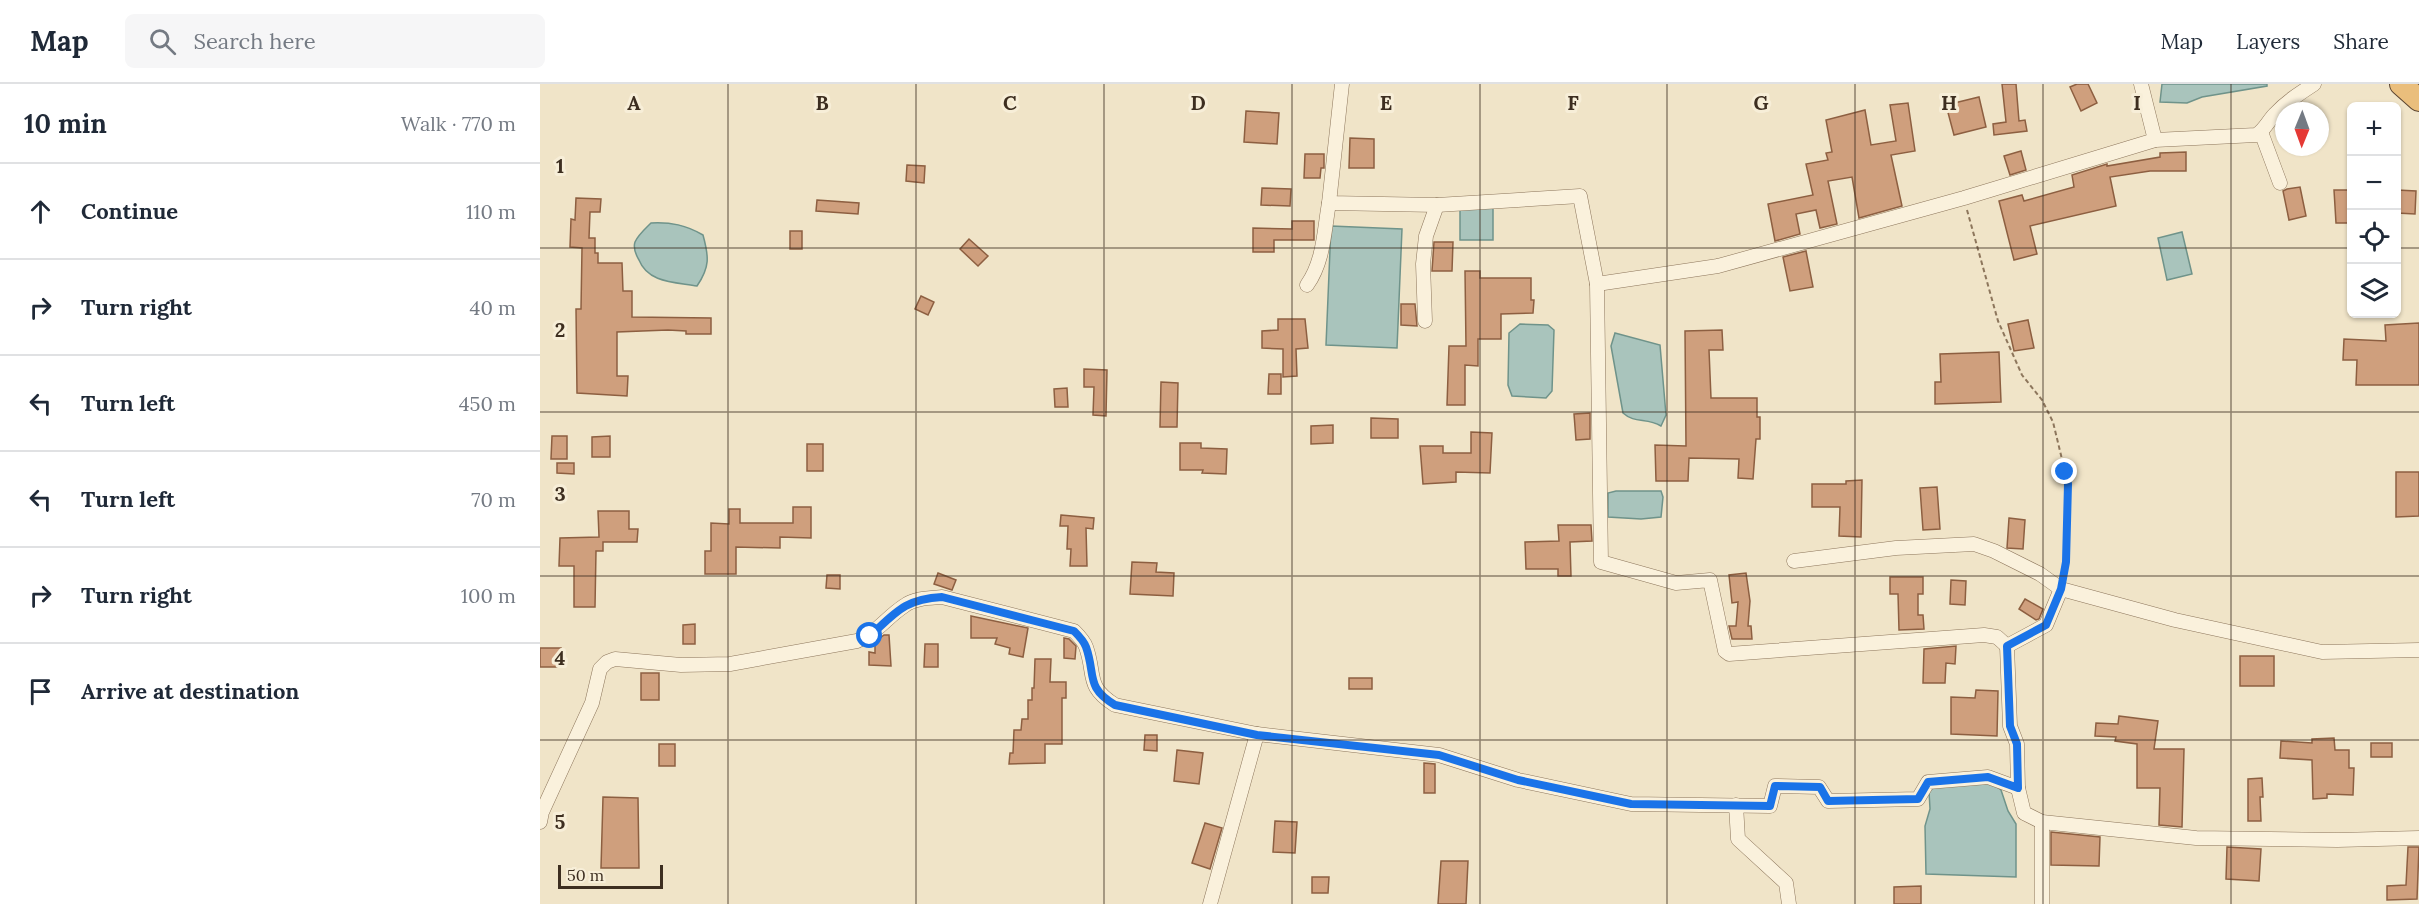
<!DOCTYPE html>
<html lang="en">
<head>
<meta charset="utf-8">
<style>
  :root { --surface:#fff; --page:#f6f6f7; --text:#1f2937; --muted:#747a83; --line:#e0e1e3 }
  body { margin:0; font-family:Lora,serif; background:var(--page); color:var(--text) }
  .controls { position:absolute; right:18px; top:18px; display:grid; overflow:hidden; border-radius:9px; box-shadow:0 2px 4px #0004 }
  .controls button { width:54px; height:54px; display:grid; place-items:center; padding:0; border:0; border-bottom:2px solid var(--line); background:var(--surface); color:var(--text); font:30px sans-serif }
  .compass { position:absolute; left:1735px; top:18px; width:54px; height:54px; border-radius:50%; background:var(--surface); box-shadow:0 2px 4px #0004; rotate:181deg }
  .scale { position:absolute; left:18px; bottom:15px; width:105px; box-sizing:border-box; padding-left:6px; border:3px solid #3d2e20; border-top:0; font-size:16px; line-height:21px; white-space:nowrap; color:#3d2e20; -webkit-text-stroke:4px #f7eed8; paint-order:stroke }
  .stop { position:absolute; width:18px; height:18px; margin:-14px; border:4px solid #1a73e8; border-radius:50%; background:#fff }
  .stop.end { background:#1a73e8; border-color:#fff; box-shadow:0 2px 6px #0008 }
  .list { margin:0; padding:0; list-style:none }
  h2 { display:flex; justify-content:space-between; align-items:center; height:78px; margin:0; padding:0 24px; font-size:26px }
  h2 small { font-size:20px; font-weight:400; color:var(--muted) }
  .list li { display:grid; grid-template-columns:39px 1fr auto; gap:18px; align-items:center; box-sizing:border-box; height:96px; padding:0 24px; border-top:2px solid var(--line) }
  .list b { display:block; font-size:22px; white-space:nowrap }
  .list em { font-size:20px; font-style:normal; color:var(--muted) }
  .icon { flex:none; width:33px; height:33px; fill:none; stroke:currentColor; stroke-width:2; stroke-linecap:round; stroke-linejoin:round }
  .map { position:relative; flex:none; width:1879px; height:820px; overflow:hidden }
  header { display:flex; align-items:center; gap:36px; box-sizing:border-box; height:84px; padding:0 30px; background:var(--surface); border-bottom:2px solid var(--line) }
  header strong { font-size:28px }
  nav { display:flex; gap:33px; margin-inline-start:auto; font-size:21px }
  .search { width:420px; height:54px; background:var(--page); display:flex; align-items:center; gap:15px; box-sizing:border-box; padding:0 21px; border-radius:9px; color:var(--muted); font-size:22px }
  main { display:flex }
  aside { flex:1; background:var(--surface) }
  .map>svg:first-child { display:block }
  .water { fill:#a9c4bc; stroke:#6f938a; stroke-width:1.5 }
  .building { fill:#cf9f7d; stroke:#8d5f41; stroke-width:1.5 }
  .lines { fill:none; stroke-linecap:round; stroke-linejoin:round }
  .minor-casing { stroke:#8d765c; stroke-width:15 }
  .trunk-casing { stroke:#5b4430; stroke-width:24 }
  .path { stroke:#8d765c; stroke-width:2; stroke-dasharray:4.5 3; stroke-linecap:butt }
  .minor { stroke:#faf1dc; stroke-width:14 }
  .trunk { stroke:#eabe7c; stroke-width:22 }
  .route { stroke:#1a73e8; stroke-width:8 }
  .grid { fill:none; stroke:#3d2e20; stroke-width:1.5; stroke-opacity:0.55 }
  .grid-label { font-size:20px; text-anchor:middle; font-weight:bold; fill:#3d2e20; stroke:#f7eed8; stroke-width:6; stroke-linejoin:round; paint-order:stroke }
</style>
</head>
<body>
<header>
<strong>Map</strong>
<div class="search"><svg class="icon" aria-label="search" viewBox="0 0 24 24"><circle cx="10" cy="10" r="6"/><path d="M15 15l6 6"/></svg>Search here</div>
<nav><a>Map</a><a>Layers</a><a>Share</a></nav>
</header>
<main>
<aside>
<h2>10 min<small>Walk · 770 m</small></h2>
<ul class="list">
<li><svg class="icon" aria-label="ahead" viewBox="0 0 24 24"><path d="M12 20V5M6 11l6-6 6 6"/></svg><div><b>Continue</b></div><em>110 m</em></li>
<li><svg class="icon" aria-label="right" viewBox="0 0 24 24"><path d="M7 20v-9h11M14 6l5 5-5 5"/></svg><div><b>Turn right</b></div><em>40 m</em></li>
<li><svg class="icon" aria-label="left" viewBox="0 0 24 24"><path d="M17 20v-9H6M10 6l-5 5 5 5"/></svg><div><b>Turn left</b></div><em>450 m</em></li>
<li><svg class="icon" aria-label="left" viewBox="0 0 24 24"><path d="M17 20v-9H6M10 6l-5 5 5 5"/></svg><div><b>Turn left</b></div><em>70 m</em></li>
<li><svg class="icon" aria-label="right" viewBox="0 0 24 24"><path d="M7 20v-9h11M14 6l5 5-5 5"/></svg><div><b>Turn right</b></div><em>100 m</em></li>
<li><svg class="icon" aria-label="arrive" viewBox="0 0 24 24"><path d="M6 21V4h12l-3 4 3 4H6"/></svg><div><b>Arrive at destination</b></div></li>
</ul>
</aside>
<div class="map">
<svg width="1879" height="820" viewBox="0 0 1879 820">
  <rect width="100%" height="100%" fill="#f0e4c8"/>
  <g class="water">
    <path d="M1622,0H1727V2L1662,13L1647,19L1620,18Z"/>
    <path d="M953,124V156H920V125Z"/>
    <path d="M111,139C131,138 146,141 163,151C169,173 170,183 157,202C135,198 108,199 99,176C96,171 93,164 95,158C98,151 106,144 111,139Z"/>
    <path d="M791,142L862,145L857,264L786,261Z"/>
    <path d="M1642,148L1652,190L1627,196L1618,154Z"/>
    <path d="M980,240L1008,241L1014,246L1012,307L1006,314L972,312L968,301L969,249Z"/>
    <path d="M1075,249L1120,261L1126,331L1121,342C1107,333 1095,340 1083,329L1071,262Z"/>
    <path d="M1076,407H1121L1123,413L1121,433L1101,435L1068,433V409Z"/>
    <path d="M1399,700H1453L1461,706L1468,727L1476,740V793L1386,790L1385,742L1390,725L1389,707Z"/>
  </g>
  <g class="building">
    <path d="M1462,0H1476L1479,37L1485,36L1487,47L1454,51L1453,40L1466,38Z"/>
    <path d="M1537,0H1548L1557,19L1541,27L1530,3Z"/>
    <path d="M1439,13L1446,43L1414,51L1406,21Z"/>
    <path d="M1368,19L1375,67L1351,71L1362,122L1319,134L1312,93L1288,97L1297,140L1280,144L1276,126L1256,130L1260,150L1235,157L1228,120L1273,111L1266,80L1288,76L1286,69L1292,68L1286,36L1325,26L1331,61L1356,57L1350,21Z"/>
    <path d="M706,27L739,29L737,60L704,58Z"/>
    <path d="M810,54L834,55V84H809Z"/>
    <path d="M1481,67L1486,86L1470,91L1464,72Z"/>
    <path d="M1646,68V87H1610L1570,93L1576,122L1490,142L1497,170L1474,176L1459,117L1482,111L1484,117L1534,103L1532,91L1567,80V82L1620,73V69Z"/>
    <path d="M765,70H784V84H781L780,94H764Z"/>
    <path d="M367,81L385,82L384,99L366,97Z"/>
    <path d="M1760,103L1766,132L1749,136L1743,107L1747,105Z"/>
    <path d="M722,104L751,105L750,122L721,121Z"/>
    <path d="M1794,106H1812V139H1796Z"/>
    <path d="M1857,106L1876,107L1875,130L1857,129Z"/>
    <path d="M36,114L61,115L60,128H50L49,154H55V169H58V179H82L83,207H92V233L171,234V250H146V247L128,246L77,248V292H88L87,312L37,309L36,225H41L42,164L30,163L31,135L35,136Z"/>
    <path d="M277,116L319,119L318,130L276,127Z"/>
    <path d="M752,137H774V156H734V168H713V144L752,145Z"/>
    <rect x="250" y="147" width="12" height="18"/>
    <path d="M429,155L448,172L438,182L420,165Z"/>
    <path d="M894,158H913L912,187H892Z"/>
    <path d="M1266,167L1273,203L1250,207L1243,173Z"/>
    <path d="M925,187H940V194H991V216H994L993,229L961,230V255H938V282L925,281V321H907L909,262H926Z"/>
    <path d="M381,212L394,218L388,231L375,225Z"/>
    <path d="M861,220H875L877,242L861,241Z"/>
    <path d="M738,235H765L768,264L756,265L757,292L743,293V265L722,264V247L738,246Z"/>
    <path d="M1488,236L1494,264L1474,267L1468,240Z"/>
    <path d="M1879,239V301H1816L1817,276H1803L1804,255L1846,257L1845,241Z"/>
    <path d="M1182,246L1183,266H1169L1171,314H1217V333H1220V355H1216L1213,395L1198,394L1199,375L1149,374L1148,397H1116L1115,361L1146,362L1145,247Z"/>
    <path d="M1459,268L1461,318L1395,320V298H1401L1400,270Z"/>
    <path d="M544,285L567,286L566,332L553,331L554,303H544Z"/>
    <path d="M729,290H741V310H728Z"/>
    <path d="M621,298L638,299L637,343H620Z"/>
    <path d="M527,304L528,323H515L514,305Z"/>
    <path d="M1050,329V355L1036,356L1034,330Z"/>
    <path d="M831,334L858,335V354H831Z"/>
    <path d="M793,341V359L771,360V342Z"/>
    <path d="M931,348L952,349L950,389L916,388V398L883,400L880,362H903V369H931Z"/>
    <path d="M12,352H27V375H11Z"/>
    <path d="M70,352V373H52V353Z"/>
    <path d="M640,359H661V364L687,365L686,390L662,389L663,386H640Z"/>
    <rect x="267" y="360" width="16" height="27"/>
    <path d="M17,379H34V390L17,389Z"/>
    <path d="M1856,388H1879V432L1856,433Z"/>
    <path d="M1322,396L1321,453L1299,452L1300,423H1272V400H1306V397Z"/>
    <path d="M1397,403L1400,445L1383,446L1380,404Z"/>
    <path d="M253,423H271V454L240,453V464L196,463V490H165V467H171V439L189,440V425H200V439H253Z"/>
    <path d="M58,427H89V445H98L97,458H63V467H56L55,523H34V482H19L20,454L59,453Z"/>
    <path d="M521,431L554,434L553,445L546,444L547,482H530L531,465H527L528,442H520Z"/>
    <path d="M1469,434L1485,436L1483,465L1467,464Z"/>
    <path d="M1018,441H1051L1052,457L1030,458L1031,492H1018V485H986L985,458L1019,457Z"/>
    <path d="M592,478L617,479L616,488L634,489L633,512L590,510Z"/>
    <path d="M398,489L416,496L412,506L394,500Z"/>
    <path d="M1206,489L1210,517L1208,542H1211L1212,555H1192L1189,542H1196L1198,518L1192,519L1189,491Z"/>
    <path d="M287,491H300V505L286,504Z"/>
    <path d="M1350,493H1383V510H1378V531H1383L1384,545L1359,546L1358,510H1350Z"/>
    <path d="M1411,496L1426,497L1425,521L1410,520Z"/>
    <path d="M1485,515L1503,525L1499,535L1496,536L1479,525Z"/>
    <path d="M431,532L488,544L483,573L469,570L470,564L455,560L457,554H431Z"/>
    <path d="M155,540V560H143V541Z"/>
    <path d="M344,551H349L351,582L329,581V568L335,569V558Z"/>
    <path d="M524,554L529,555L536,562L535,575L524,574Z"/>
    <path d="M385,560H398V583H384Z"/>
    <path d="M1416,562L1415,580L1406,579L1405,599H1383L1384,565Z"/>
    <rect x="0" y="564" width="21" height="19"/>
    <rect x="1700" y="572" width="34" height="30"/>
    <path d="M495,575H511L510,598H526V614H522V660H505V679L469,680L470,669H473L474,646H481L482,635H488V616H492V604H494Z"/>
    <rect x="101" y="589" width="18" height="27"/>
    <rect x="809" y="594" width="23" height="11"/>
    <path d="M1436,606L1458,607L1457,652L1411,650V613L1435,614Z"/>
    <path d="M1579,632L1618,637L1614,665H1644L1642,743L1619,741L1620,704H1597V660L1575,657L1576,653L1555,652L1556,639L1578,640Z"/>
    <path d="M605,651H617V667L604,666Z"/>
    <path d="M1794,654L1795,666H1809V684H1814L1813,711L1787,710V714L1773,715L1772,676L1740,674L1741,657L1772,659V655Z"/>
    <rect x="1831" y="659" width="21" height="14"/>
    <rect x="119" y="660" width="16" height="22"/>
    <path d="M637,666L663,669L659,700L634,697Z"/>
    <path d="M884,679L895,680V709H884Z"/>
    <path d="M1722,694L1723,713H1720L1721,737H1708V695Z"/>
    <path d="M63,713L98,714L99,784H61Z"/>
    <path d="M735,737L757,738L755,769L733,768Z"/>
    <path d="M665,739L682,744L670,785L652,779Z"/>
    <path d="M1511,748L1560,753L1559,782L1511,781Z"/>
    <path d="M1687,763L1721,765L1719,797L1686,795Z"/>
    <path d="M1868,763H1879L1877,815L1847,816V802L1866,801Z"/>
    <path d="M901,777H928L926,820H898Z"/>
    <path d="M772,793H789L788,809H772Z"/>
    <path d="M1381,802V820H1354V803Z"/>
  </g>
  <g class="lines">
    <g class="minor-casing">
      <g id="minor">
        <path d="M802,0L789,119L897,121L1040,112L1057,200L1178,182L1424,114L1615,56L1716,51C1724,47 1728,37 1735,30C1746,18 1760,9 1774,0"/>
        <path d="M1601,0L1615,56"/>
        <path d="M1721,48L1740,99"/>
        <path d="M1057,200L1061,478L1136,499L1170,496L1185,567L1189,570L1444,551L1457,553L1467,562L1506,541L1521,505L1635,536L1782,568L1879,566"/>
        <path d="M767,201C784,177 784,147 789,119"/>
        <path d="M885,237L883,180L886,152L897,121"/>
        <path d="M1254,477L1356,464L1434,460L1454,467L1500,490L1521,505"/>
        <path d="M1467,562L1470,642L1477,660L1478,704L1484,729L1502,738L1656,754L1797,756L1879,754"/>
        <path d="M1196,721L1198,755L1246,799L1249,820"/>
        <path d="M0,738L2,728L52,619L60,585L67,578L75,575L141,581L190,580L317,557C337,549 347,533 364,522C374,514 390,514 402,513L534,547C539,552 544,557 546,563C556,591 545,602 575,621L717,650L899,671L978,696L1091,720L1230,722L1235,702L1279,703L1288,717L1378,715L1388,698L1448,693L1478,704"/>
        <path d="M1502,738V820"/>
        <path d="M670,820L717,650"/>
      </g>
    </g>
    <g class="trunk-casing">
      <path id="trunk" d="M1861,0L1879,16"/>
    </g>
    <path class="path" d="M1427,126L1458,237L1482,291L1502,316L1513,338L1528,400L1526,479L1524,489"/>
    <use href="#minor" class="minor"/>
    <use href="#trunk" class="trunk"/>
  </g>
  <g class="lines">
    <path class="route" d="M330,552C356,528 365,515 402,513L534,547C539,552 544,557 546,563C556,591 545,603 575,621L717,651L899,671L978,696L1091,720L1230,722L1235,702L1280,703L1288,717L1378,715L1388,698L1448,693L1478,704L1477,660L1470,642L1467,562L1506,541L1521,505L1526,478L1528,400L1525,388"/>
  </g>
  <path class="grid" d="M188,0V820M376,0V820M564,0V820M752,0V820M940,0V820M1127,0V820M1315,0V820M1503,0V820M1691,0V820M0,164H1812M1856,164H1879M0,328H1879M0,492H1879M0,656H1879"/>
  <g class="grid-label">
    <text x="94" y="26">A</text>
    <text x="282" y="26">B</text>
    <text x="470" y="26">C</text>
    <text x="658" y="26">D</text>
    <text x="846" y="26">E</text>
    <text x="1033" y="26">F</text>
    <text x="1221" y="26">G</text>
    <text x="1409" y="26">H</text>
    <text x="1597" y="26">I</text>
    <text x="20" y="89">1</text>
    <text x="20" y="253">2</text>
    <text x="20" y="417">3</text>
    <text x="20" y="581">4</text>
    <text x="20" y="745">5</text>
  </g>
</svg>
<div class="controls">
<button>+</button>
<button>−</button>
<button><svg class="icon" aria-label="locate" viewBox="0 0 24 24"><circle cx="12" cy="12" r="6"/><path d="M12 2v4M12 18v4M2 12h4M18 12h4"/></svg></button>
<button><svg class="icon" aria-label="layers" viewBox="0 0 24 24"><path d="M12 4l9 5-9 5-9-5zM3 14l9 5 9-5"/></svg></button>
</div>
<svg class="compass" viewBox="-18 -18 36 36"><path d="M0-13l5 13h-10z" fill="#e53935"/><path d="M0 13l5-13h-10z" fill="#747a83"/></svg>
<div class="scale">50 m</div>
<div class="stop" style="left:330px;top:552px"></div>
<div class="stop end" style="left:1525px;top:388px"></div>
</div>
</main>
</body>
</html>
